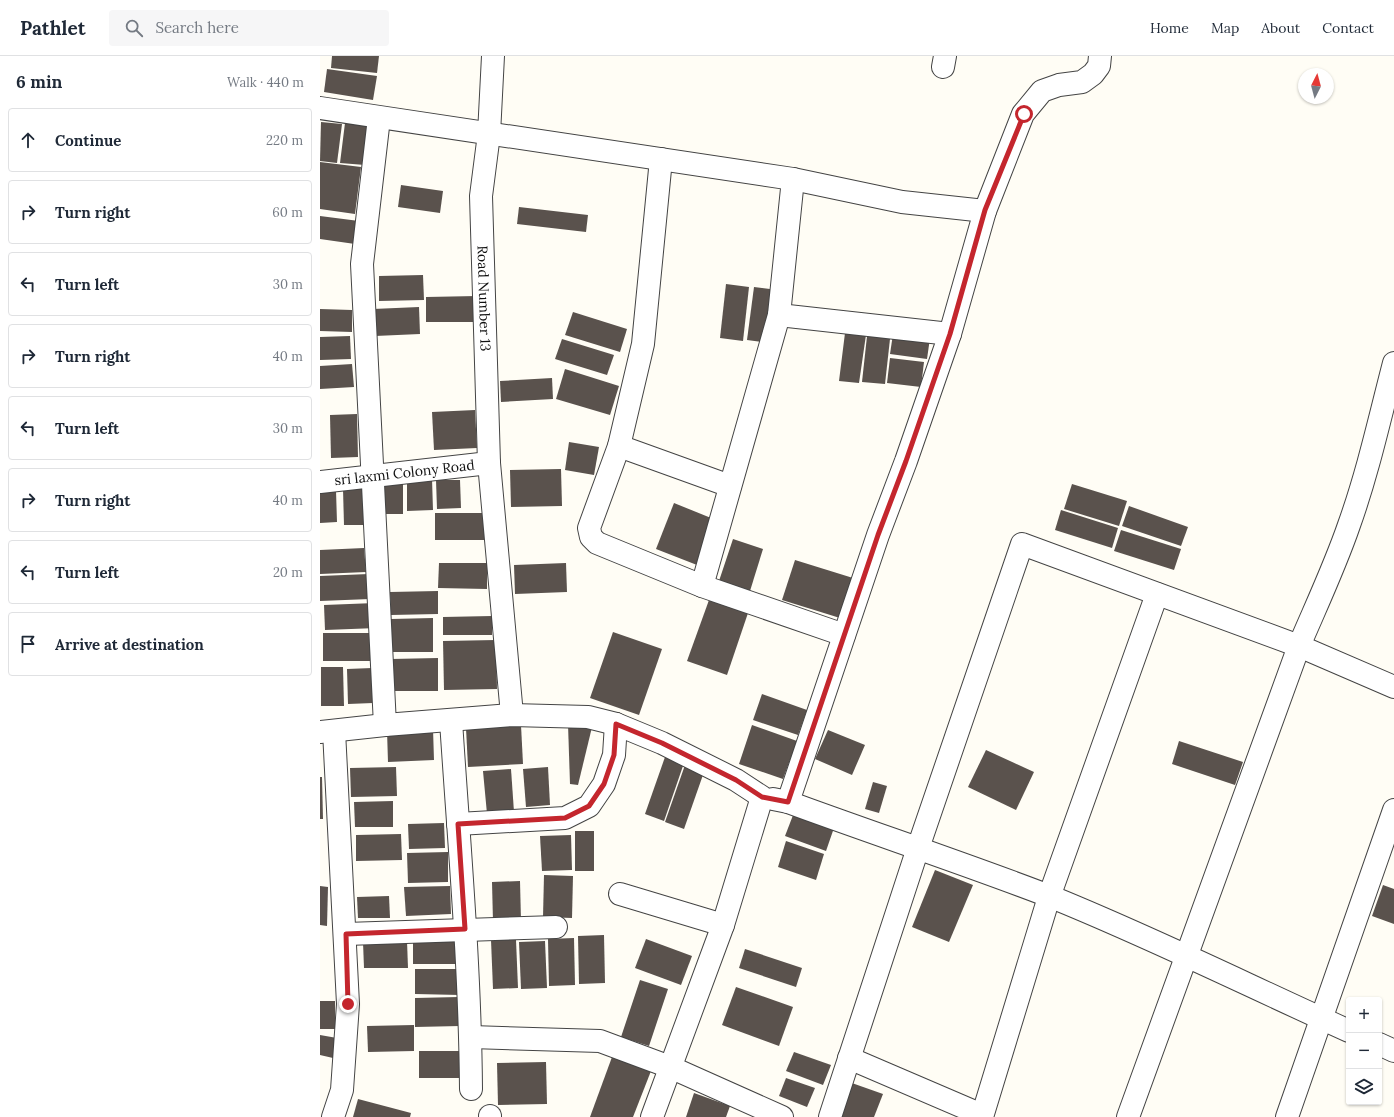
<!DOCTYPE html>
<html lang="en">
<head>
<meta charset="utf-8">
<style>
  :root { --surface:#fff; --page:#f6f6f7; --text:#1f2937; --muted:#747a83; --line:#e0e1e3 }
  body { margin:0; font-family:Lora,serif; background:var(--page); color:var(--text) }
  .controls { position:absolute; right:12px; bottom:12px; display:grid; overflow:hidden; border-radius:4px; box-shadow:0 1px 3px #0004 }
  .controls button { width:36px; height:36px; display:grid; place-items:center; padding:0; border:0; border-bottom:1px solid var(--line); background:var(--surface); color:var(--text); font:20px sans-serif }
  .compass { position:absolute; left:978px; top:12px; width:36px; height:36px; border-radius:50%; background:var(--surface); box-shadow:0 1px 3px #0004; rotate:6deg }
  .stop { position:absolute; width:12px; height:12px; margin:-9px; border:3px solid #c4262e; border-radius:50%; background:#fff }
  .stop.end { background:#c4262e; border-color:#fff; box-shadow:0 1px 4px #0008 }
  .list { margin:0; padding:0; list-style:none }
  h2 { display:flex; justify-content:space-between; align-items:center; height:52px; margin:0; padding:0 16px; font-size:17px }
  h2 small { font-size:13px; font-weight:400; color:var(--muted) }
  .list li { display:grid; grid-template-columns:26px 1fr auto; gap:12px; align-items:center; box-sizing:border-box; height:64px; margin:0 8px 8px; padding:0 8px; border:1px solid var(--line); border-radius:4px }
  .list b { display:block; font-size:15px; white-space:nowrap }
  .list em { font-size:13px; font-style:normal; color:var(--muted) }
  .icon { flex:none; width:22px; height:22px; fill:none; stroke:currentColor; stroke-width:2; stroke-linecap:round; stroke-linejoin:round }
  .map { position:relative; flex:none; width:1074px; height:1061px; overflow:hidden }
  header { display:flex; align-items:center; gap:24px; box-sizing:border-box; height:56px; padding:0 20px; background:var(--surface); border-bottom:1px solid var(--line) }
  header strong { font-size:19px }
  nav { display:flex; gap:22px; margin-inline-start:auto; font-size:14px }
  .search { width:280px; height:36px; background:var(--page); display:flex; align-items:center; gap:10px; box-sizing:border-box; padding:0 14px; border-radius:4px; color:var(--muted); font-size:15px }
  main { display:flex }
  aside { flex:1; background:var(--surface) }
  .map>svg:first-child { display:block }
  .building { fill:#5a524d }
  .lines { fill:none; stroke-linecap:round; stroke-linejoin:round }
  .minor-casing { stroke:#444; stroke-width:24 }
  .minor { stroke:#fff; stroke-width:22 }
  .route { stroke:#c4262e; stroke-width:5 }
  .labels { text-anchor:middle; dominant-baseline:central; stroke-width:4; stroke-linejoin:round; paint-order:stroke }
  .street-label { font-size:14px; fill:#111; stroke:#fff }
</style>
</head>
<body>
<header>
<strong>Pathlet</strong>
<div class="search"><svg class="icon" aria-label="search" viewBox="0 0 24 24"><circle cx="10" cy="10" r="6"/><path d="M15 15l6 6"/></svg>Search here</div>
<nav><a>Home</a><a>Map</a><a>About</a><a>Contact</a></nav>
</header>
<main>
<aside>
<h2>6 min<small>Walk · 440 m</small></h2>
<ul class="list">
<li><svg class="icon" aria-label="ahead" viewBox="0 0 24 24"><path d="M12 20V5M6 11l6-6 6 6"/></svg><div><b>Continue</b></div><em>220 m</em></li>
<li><svg class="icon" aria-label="right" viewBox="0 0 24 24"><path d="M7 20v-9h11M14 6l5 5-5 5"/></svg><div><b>Turn right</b></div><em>60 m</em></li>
<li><svg class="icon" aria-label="left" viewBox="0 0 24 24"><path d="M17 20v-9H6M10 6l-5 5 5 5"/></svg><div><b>Turn left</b></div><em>30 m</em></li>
<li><svg class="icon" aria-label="right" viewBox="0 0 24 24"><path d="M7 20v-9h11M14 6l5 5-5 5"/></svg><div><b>Turn right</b></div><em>40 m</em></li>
<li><svg class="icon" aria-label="left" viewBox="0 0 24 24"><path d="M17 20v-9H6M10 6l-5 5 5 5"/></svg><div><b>Turn left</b></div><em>30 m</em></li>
<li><svg class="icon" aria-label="right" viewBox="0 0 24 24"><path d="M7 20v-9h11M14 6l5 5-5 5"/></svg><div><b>Turn right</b></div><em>40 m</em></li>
<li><svg class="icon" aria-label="left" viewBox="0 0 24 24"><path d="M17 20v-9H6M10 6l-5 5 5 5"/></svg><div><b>Turn left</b></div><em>20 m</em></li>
<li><svg class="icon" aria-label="arrive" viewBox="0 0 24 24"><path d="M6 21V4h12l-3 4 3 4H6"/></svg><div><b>Arrive at destination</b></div></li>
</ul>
</aside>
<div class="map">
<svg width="1074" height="1061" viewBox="0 0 1074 1061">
  <rect width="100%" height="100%" fill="#fffdf5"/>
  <g class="building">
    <path d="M12,0H59L57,17L11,12Z"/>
    <path d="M7,13L57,20L53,44L4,36Z"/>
    <path d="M1,66L22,68L17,107L0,105Z"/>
    <path d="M25,67L50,70L45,109L20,107Z"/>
    <path d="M0,106L41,111L35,158L0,153Z"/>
    <path d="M81,129L123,135L120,157L78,151Z"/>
    <path d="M199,151L268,159L266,176L197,168Z"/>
    <path d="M0,160L39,165L35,188L0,183Z"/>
    <path d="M103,219L104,244L59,245V220Z"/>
    <path d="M406,228L429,231L423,285L400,282Z"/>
    <path d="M434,231L458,234L451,287L427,284Z"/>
    <path d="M157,240V266H106V241Z"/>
    <path d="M99,251L100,278L55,280L53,253Z"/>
    <path d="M0,253L32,254V276L0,275Z"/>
    <path d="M253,256L307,273L300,296L245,279Z"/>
    <path d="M526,269L547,272L539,327L519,325Z"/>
    <path d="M548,271L571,274L565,328L542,326Z"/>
    <path d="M573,278L610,282L607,303L570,298Z"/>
    <path d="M30,280L31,303L0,304V281Z"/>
    <path d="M242,283L294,299L287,319L235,303Z"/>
    <path d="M570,302L604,306L601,331L567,327Z"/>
    <path d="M32,308L34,331L0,333V310Z"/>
    <path d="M245,313L299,330L290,359L236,343Z"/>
    <path d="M232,322L233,343L181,346L180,325Z"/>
    <path d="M155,354L157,392L114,394L112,356Z"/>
    <path d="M37,358L38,401L11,402L10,359Z"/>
    <path d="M249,386L279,391L274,419L245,414Z"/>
    <path d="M241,413L242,450L191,451L190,414Z"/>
    <rect x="59" y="423" width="24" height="35"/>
    <path d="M87,423H112L113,454L87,455Z"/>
    <path d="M116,424H140L141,452L117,453Z"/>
    <path d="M752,428L807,445L799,470L744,453Z"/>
    <path d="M23,433H43L44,469H24Z"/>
    <path d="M0,435H16L17,466L0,467Z"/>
    <path d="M354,447L396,464L377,509L336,493Z"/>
    <path d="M809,450L868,471L861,490L802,470Z"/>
    <path d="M741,454L798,472L792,492L735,474Z"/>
    <rect x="115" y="457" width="53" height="27"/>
    <path d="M801,474L861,493L854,514L794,495Z"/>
    <path d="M413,483L443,493L430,535L399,525Z"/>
    <path d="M44,492L46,516L0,518V494Z"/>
    <path d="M475,504L533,522L520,562L462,544Z"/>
    <path d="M119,507H167V533L118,532Z"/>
    <path d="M246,507L247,536L195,538L194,509Z"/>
    <path d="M49,518L50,543L0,545V520Z"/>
    <path d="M118,535V558L71,559L70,536Z"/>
    <path d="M389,544L428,557L407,619L367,605Z"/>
    <path d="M55,547L57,572L5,574L4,549Z"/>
    <path d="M172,560V579H123V561Z"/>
    <path d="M113,562V596H71V563Z"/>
    <path d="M293,576L342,593L319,659L270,642Z"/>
    <rect x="3" y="577" width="53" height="28"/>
    <path d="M176,584L177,633L124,634L123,585Z"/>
    <path d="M118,602V635H72L71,603Z"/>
    <path d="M1,611H23L24,650H1Z"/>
    <path d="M52,612L53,647L28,648L27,613Z"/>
    <path d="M442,638L487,654L478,679L433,664Z"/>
    <path d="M273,667L258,729L250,728L248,668Z"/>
    <path d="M201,669L203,708L148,711L146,672Z"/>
    <path d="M432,669L477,685L463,723L419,708Z"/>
    <path d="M113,673L114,704L68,706L67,675Z"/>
    <path d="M508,674L545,689L532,719L495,703Z"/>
    <path d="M859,685L923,706L915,729L852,708Z"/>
    <path d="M666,694L714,716L696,754L648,731Z"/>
    <path d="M345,701L364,707L344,765L325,758Z"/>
    <path d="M365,709L384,716L364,773L345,766Z"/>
    <path d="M76,711L77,740L31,741L30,712Z"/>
    <path d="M228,711L230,749L206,751L203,713Z"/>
    <path d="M191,713L194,756L167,758L163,715Z"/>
    <path d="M0,721H2L3,763H0Z"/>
    <path d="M553,726L567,730L559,757L545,753Z"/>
    <path d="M73,745V771H35L34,746Z"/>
    <path d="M475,754L515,769L506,795L465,780Z"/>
    <path d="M124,767L125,792L89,793L88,768Z"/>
    <rect x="255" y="775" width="19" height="40"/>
    <path d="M81,778L82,804L36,805V779Z"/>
    <path d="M251,779L252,814L222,815L220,780Z"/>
    <path d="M466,785L504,798L496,824L458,811Z"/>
    <path d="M128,796V826L88,827L87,797Z"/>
    <path d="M615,814L653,829L629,886L592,871Z"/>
    <path d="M224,819L253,820L252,862L223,861Z"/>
    <path d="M200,825L201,865L173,866L172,826Z"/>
    <path d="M1063,829L1074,833V868L1052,860Z"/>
    <path d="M0,830L8,831L7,870L0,869Z"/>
    <path d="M130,830L131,858L86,860L84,831Z"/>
    <path d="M69,840L70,862H38L37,841Z"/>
    <path d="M284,879L285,927L259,928L258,880Z"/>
    <path d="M140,882V908H93V883Z"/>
    <path d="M254,882L255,929L229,930L228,883Z"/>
    <path d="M326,883L372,900L361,929L315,912Z"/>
    <path d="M171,884H196L198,932L173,933Z"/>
    <path d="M87,885L88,912H44L43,886Z"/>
    <path d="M225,885L227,932L201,933L199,886Z"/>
    <path d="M425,893L482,912L476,931L419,912Z"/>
    <path d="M95,913H141L140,939L95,938Z"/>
    <path d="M320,924L348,933L329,990L301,981Z"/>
    <path d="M416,931L473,951L459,990L402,969Z"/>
    <path d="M139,941L140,970L95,971V942Z"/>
    <rect x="0" y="945" width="15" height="28"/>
    <path d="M94,969V995L48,996L47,970Z"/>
    <path d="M0,979L17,982L13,1002L0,999Z"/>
    <rect x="99" y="995" width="45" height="27"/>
    <path d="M474,996L511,1009L503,1029L466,1015Z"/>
    <path d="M292,1001L331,1015L313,1061H270Z"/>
    <path d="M226,1006L227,1048L178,1049L177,1007Z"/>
    <path d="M466,1022L495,1032L487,1051L459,1040Z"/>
    <path d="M529,1026L563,1038L554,1061H517Z"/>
    <path d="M374,1037L410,1050L406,1061H366Z"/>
    <path d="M38,1043L91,1057L90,1061H33Z"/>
  </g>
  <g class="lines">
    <g class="minor-casing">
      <g id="minor">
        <path id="s1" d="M173,0L169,78L161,140L169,407L192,659"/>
        <path d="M623,11L625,0"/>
        <path d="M0,52L473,123L582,146L665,155"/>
        <path d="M59,62L42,208L65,669"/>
        <path d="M341,103L323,288L299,390L269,472L271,481L277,487L382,530L524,579"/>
        <path d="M459,259L630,278"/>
        <path d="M299,390L410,430"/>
        <path id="s2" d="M0,426L169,407"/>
        <path d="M382,530L459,259L473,123"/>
        <path d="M131,665C139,787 150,910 151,1033"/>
        <path d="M0,676L65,669L192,659L268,661L296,668L342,687L416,724L442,741L403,869L332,1061"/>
        <path d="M453,743L468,746C555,778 643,807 729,840C831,881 929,930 1029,975"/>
        <path d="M468,746L558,479L586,405L630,278L665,155L703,58L722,35L739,29L762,26L773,18L779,10L780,0"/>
        <path d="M138,768L245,762L269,750L284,728L294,699L296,668"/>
        <path d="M300,838L403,869"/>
        <path d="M26,878L236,871"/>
        <path d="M151,981L280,985L350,1011L462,1061"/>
        <path d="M1059,988L1074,995"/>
        <path d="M529,1002L662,1059"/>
        <path d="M13,1061L22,1034L28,948L14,675"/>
        <path d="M170,1061V1060"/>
        <path d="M510,1061L598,792L702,488L979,590L1074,631"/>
        <path d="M662,1061L729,841L837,538"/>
        <path d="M808,1061L979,590C996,550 1015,510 1029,469C1048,416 1060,361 1074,307"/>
        <path d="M967,1061L1074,754"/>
      </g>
    </g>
    <use href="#minor" class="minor"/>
  </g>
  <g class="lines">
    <path class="route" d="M28,948L26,878L145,873L138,768L245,762L269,750L284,728L294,699L296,668L342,687L416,724L442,741L468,746L558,479L586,405L630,278L665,154L704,58"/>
  </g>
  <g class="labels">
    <g class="street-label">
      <text stroke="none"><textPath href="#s1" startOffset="243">Road Number 13</textPath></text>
      <text stroke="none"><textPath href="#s2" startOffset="85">sri laxmi Colony Road</textPath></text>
    </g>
  </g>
</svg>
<div class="controls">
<button>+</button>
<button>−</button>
<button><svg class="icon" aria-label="layers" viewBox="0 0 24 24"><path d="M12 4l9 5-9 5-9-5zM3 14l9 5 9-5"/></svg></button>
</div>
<svg class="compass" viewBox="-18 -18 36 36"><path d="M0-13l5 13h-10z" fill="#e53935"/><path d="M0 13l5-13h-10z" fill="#747a83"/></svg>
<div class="stop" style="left:704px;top:58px"></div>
<div class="stop end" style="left:28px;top:948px"></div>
</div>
</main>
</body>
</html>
